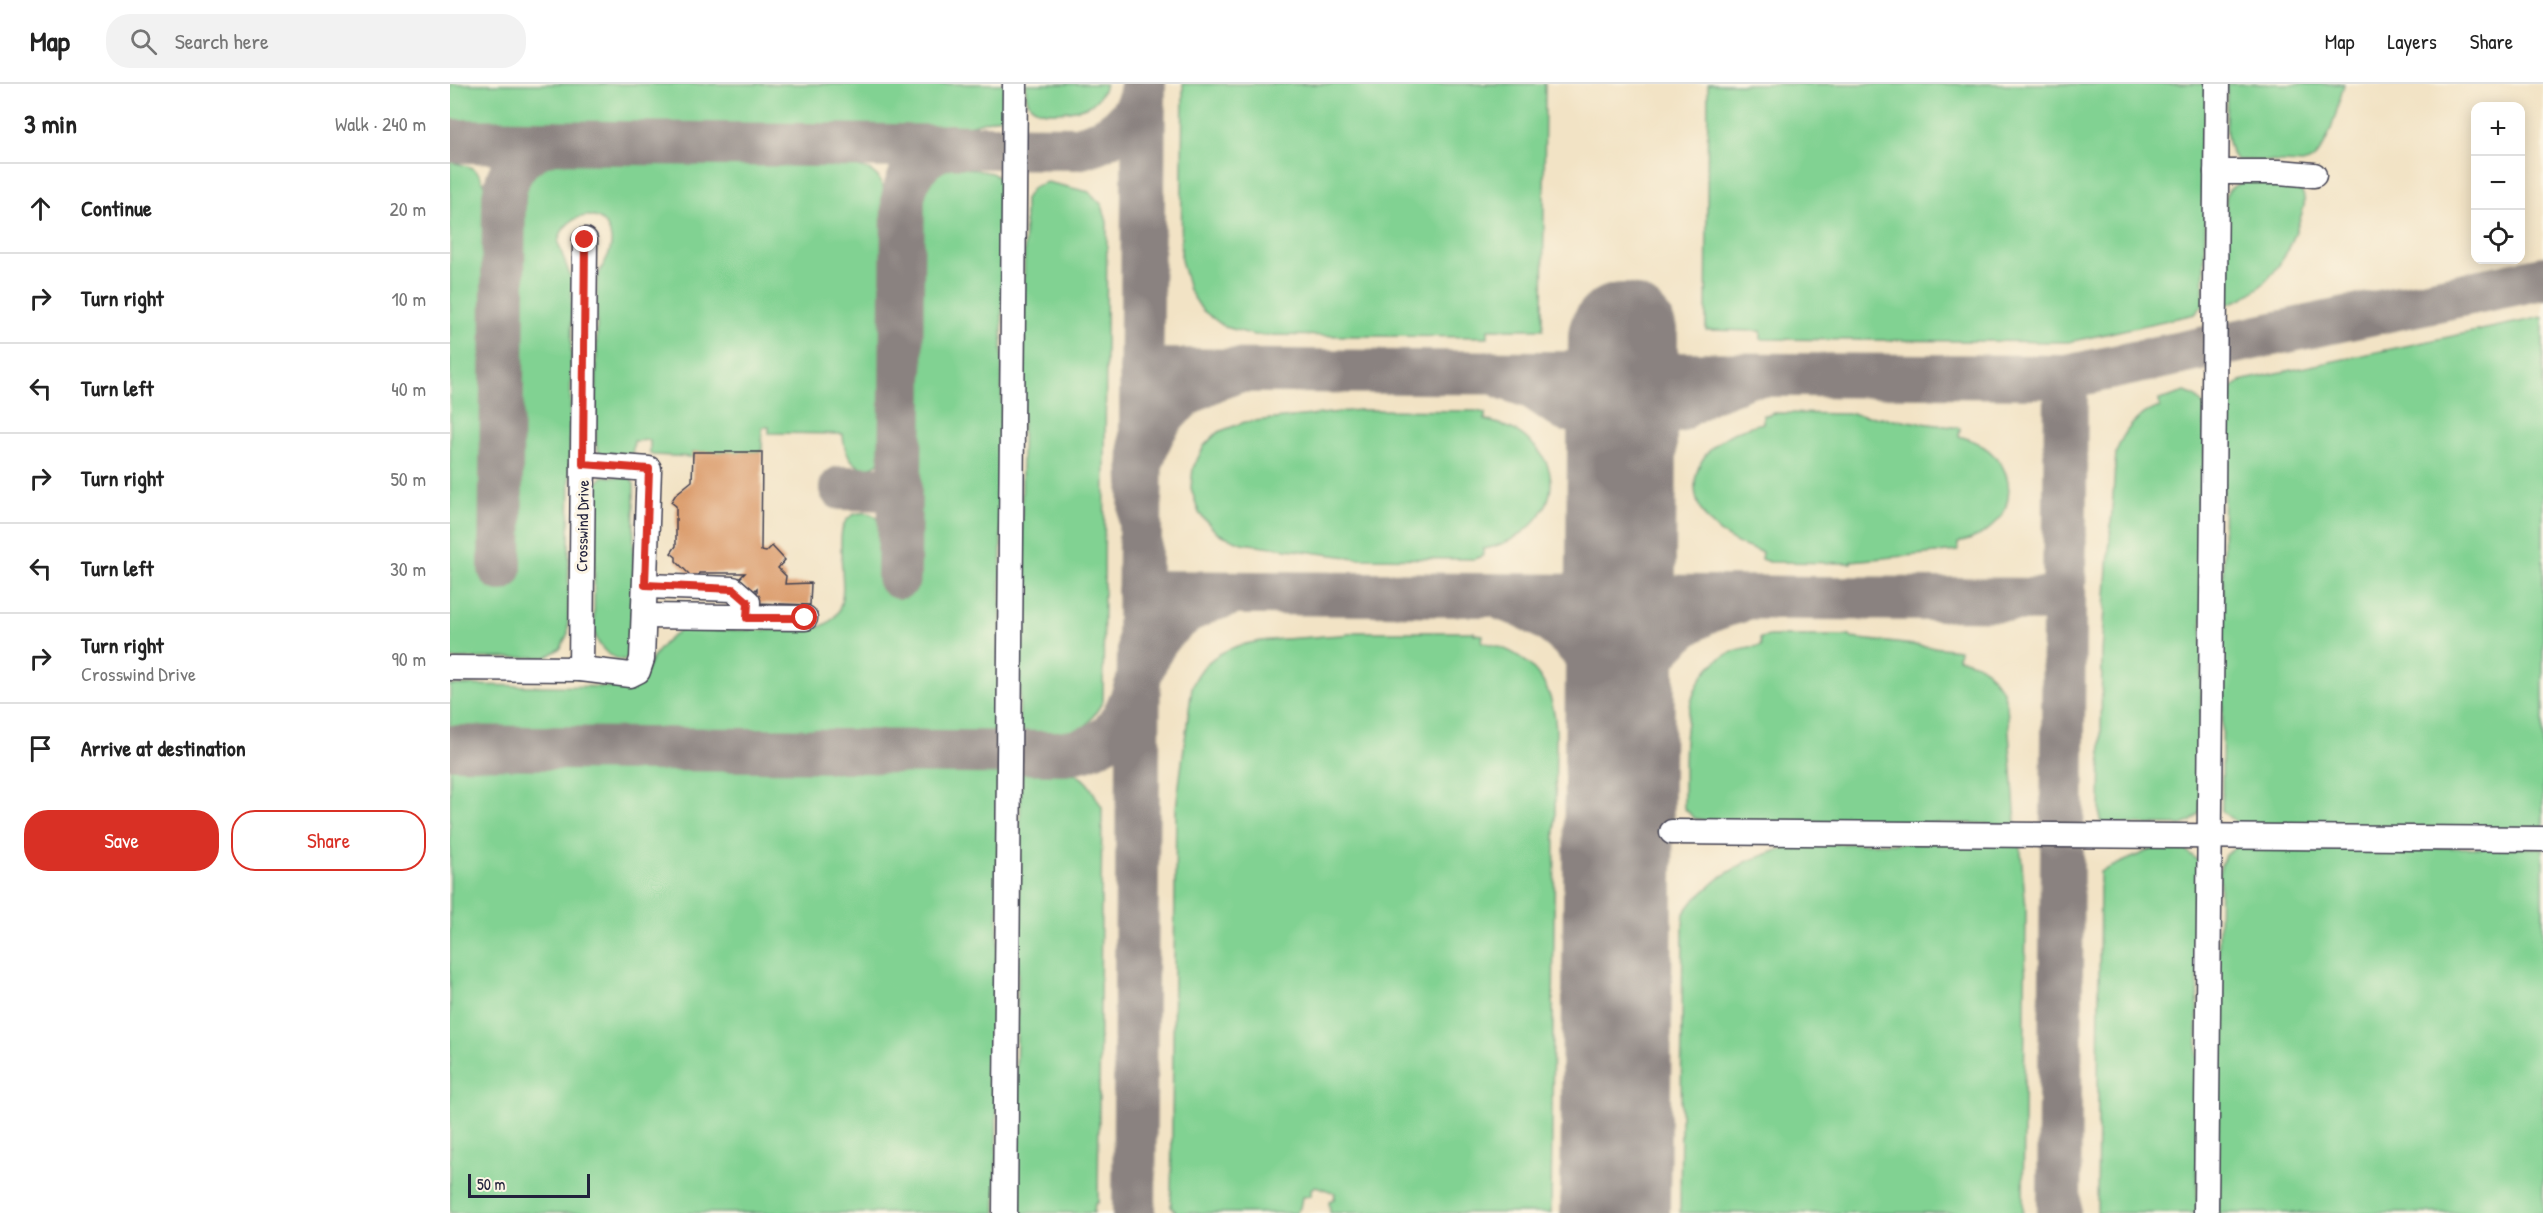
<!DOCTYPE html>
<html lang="en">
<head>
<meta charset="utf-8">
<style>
  :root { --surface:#fff; --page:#f2f2f2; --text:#222; --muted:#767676; --line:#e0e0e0; --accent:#d93025 }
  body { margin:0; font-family:"Patrick Hand",sans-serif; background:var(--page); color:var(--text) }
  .controls { position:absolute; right:18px; top:18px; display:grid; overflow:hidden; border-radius:12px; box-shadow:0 3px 15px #0003 }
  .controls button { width:54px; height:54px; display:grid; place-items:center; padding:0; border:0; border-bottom:2px solid var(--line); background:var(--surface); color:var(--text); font:30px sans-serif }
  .scale { position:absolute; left:18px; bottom:15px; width:122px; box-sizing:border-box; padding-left:6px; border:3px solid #22223b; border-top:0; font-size:16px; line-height:21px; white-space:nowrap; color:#22223b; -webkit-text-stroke:4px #fcf5e5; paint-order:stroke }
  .stop { position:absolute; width:18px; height:18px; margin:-14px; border:4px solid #d93025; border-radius:50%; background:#fff }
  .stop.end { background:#d93025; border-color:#fff; box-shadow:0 2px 6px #0008 }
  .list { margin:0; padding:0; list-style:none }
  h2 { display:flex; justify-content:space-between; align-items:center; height:78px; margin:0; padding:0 24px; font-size:26px }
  h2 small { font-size:20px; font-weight:400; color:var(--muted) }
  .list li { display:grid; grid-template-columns:39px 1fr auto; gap:18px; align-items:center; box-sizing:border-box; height:90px; padding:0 24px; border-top:2px solid var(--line) }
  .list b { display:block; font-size:22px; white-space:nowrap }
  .list p { margin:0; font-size:20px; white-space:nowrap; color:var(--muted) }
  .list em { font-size:20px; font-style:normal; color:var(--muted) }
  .actions { display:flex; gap:12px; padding:18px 24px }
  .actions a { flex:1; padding:14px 0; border:2px solid var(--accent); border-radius:24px; text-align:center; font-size:21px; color:var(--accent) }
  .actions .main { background:var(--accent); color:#fff }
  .icon { flex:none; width:33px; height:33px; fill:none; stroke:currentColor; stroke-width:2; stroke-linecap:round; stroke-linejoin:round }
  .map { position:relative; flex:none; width:2093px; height:1129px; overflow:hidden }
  header { display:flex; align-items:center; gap:36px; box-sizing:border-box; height:84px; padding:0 30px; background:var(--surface); border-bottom:2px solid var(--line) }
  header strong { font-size:28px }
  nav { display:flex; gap:33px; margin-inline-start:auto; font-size:21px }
  .search { width:420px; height:54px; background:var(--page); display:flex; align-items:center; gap:15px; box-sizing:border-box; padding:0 21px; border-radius:24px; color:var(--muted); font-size:22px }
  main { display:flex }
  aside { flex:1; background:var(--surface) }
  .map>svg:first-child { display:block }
  .green { fill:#81d292; stroke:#527a66; stroke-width:1.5 }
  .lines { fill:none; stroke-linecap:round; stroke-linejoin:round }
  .taxiway { stroke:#8a8280; stroke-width:44 }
  .runway { stroke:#8a8280; stroke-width:110 }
  .building { fill:#da9a69 }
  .minor-casing { stroke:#413f50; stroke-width:27 }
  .minor { stroke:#fff; stroke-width:24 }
  .route { stroke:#d93025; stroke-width:8 }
  .labels { text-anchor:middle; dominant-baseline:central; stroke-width:6; stroke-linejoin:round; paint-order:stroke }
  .street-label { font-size:16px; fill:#22223b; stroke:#fcf5e5 }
</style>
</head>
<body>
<header>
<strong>Map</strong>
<div class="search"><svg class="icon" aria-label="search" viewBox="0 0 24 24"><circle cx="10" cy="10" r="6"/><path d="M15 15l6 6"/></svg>Search here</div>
<nav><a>Map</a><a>Layers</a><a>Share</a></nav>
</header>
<main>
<aside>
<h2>3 min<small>Walk · 240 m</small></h2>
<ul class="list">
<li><svg class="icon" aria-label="ahead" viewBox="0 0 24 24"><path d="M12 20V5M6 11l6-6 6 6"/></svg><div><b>Continue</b></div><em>20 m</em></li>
<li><svg class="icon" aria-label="right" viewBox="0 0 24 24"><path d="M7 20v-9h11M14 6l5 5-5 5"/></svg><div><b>Turn right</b></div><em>10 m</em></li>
<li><svg class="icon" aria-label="left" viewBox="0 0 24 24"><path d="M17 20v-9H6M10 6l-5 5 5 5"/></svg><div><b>Turn left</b></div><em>40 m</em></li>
<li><svg class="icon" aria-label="right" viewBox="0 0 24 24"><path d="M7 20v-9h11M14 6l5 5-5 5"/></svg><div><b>Turn right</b></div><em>50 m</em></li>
<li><svg class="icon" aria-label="left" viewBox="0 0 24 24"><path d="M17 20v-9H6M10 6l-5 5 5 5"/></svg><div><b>Turn left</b></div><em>30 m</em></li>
<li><svg class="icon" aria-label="right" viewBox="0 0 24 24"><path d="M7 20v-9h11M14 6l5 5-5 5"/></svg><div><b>Turn right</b><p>Crosswind Drive</p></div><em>90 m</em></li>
<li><svg class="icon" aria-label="arrive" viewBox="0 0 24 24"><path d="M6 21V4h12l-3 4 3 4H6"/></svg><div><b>Arrive at destination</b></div></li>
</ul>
<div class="actions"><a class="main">Save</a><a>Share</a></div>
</aside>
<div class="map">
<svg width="2093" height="1129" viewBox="0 0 2093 1129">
  <rect width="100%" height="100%" fill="#fcf5e5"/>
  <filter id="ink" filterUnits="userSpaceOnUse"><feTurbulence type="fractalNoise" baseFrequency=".0167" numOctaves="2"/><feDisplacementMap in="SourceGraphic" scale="12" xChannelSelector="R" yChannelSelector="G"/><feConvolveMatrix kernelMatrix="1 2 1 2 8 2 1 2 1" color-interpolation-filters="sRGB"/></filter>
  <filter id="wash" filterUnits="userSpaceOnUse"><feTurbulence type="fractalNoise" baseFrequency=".008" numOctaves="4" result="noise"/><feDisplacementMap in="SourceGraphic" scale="24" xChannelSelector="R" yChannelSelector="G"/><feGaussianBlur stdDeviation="1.35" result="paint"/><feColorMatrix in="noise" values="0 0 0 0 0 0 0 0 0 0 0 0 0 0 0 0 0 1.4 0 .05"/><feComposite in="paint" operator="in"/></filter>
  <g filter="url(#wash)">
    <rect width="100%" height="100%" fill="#f2e3c5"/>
    <g class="green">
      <path d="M0,0H558L554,29L551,33L511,44L0,40Z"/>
      <path d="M576,0H656C653,7 649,15 642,20C629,28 588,34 579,19C575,14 576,6 576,0Z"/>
      <path d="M733,0H1095L1093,245H1038V253L804,251L775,243L752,226L739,206L731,176Z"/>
      <path d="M1258,0H1760L1753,221L1745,230L1619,258L1311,255V247L1256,246Z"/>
      <path d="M1777,0H1894C1888,21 1878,73 1856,79L1787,76C1772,64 1777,20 1777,0Z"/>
      <path d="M0,77C5,80 15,80 22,84C43,98 38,129 39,151L41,152L38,496H64L67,152C77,131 63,103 86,86C92,81 101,81 107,78L403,81L421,87L428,93L438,113L441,155L439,362C425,399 394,385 393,350L319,349V343H312V368H243V373L203,371L200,369V356L184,357L182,371H153L149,368L146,361L147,198C149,182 163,172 161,155C157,121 113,127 108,159L122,197L118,549L111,564L97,573L0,575Z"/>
      <path d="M510,83L542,89L553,97L550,656L0,650V601L183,603C197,597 196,583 204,572C211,561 218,555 228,548L229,546H351C414,543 385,486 392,446C397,422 430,424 435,446H438V499H463L467,155H469C470,124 466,81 510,83Z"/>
      <path d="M597,98L639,108L652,121L657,138L653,617C628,659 619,657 571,656L569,652L575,115L583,103Z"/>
      <path d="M1837,98C1842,100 1849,103 1852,108C1857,117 1853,126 1850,135C1839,173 1815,212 1773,221L1776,111C1786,91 1818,98 1837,98Z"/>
      <path d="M2093,233V745L1790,742L1772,727L1774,314L1776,307L1794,296Z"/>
      <path d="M1735,308L1745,312L1755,323L1750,729L1740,738L1732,741L1653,740L1650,737L1652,568L1666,369C1673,347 1688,329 1710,323L1709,316Z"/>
      <path d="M909,326L1026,327L1035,329V336C1050,340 1065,344 1077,355C1129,398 1088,456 1033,465V472L1024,475L906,474L792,459L767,449L749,429L741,404L743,384L754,362L768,348L795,338Z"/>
      <path d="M1321,329L1403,330L1510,344L1509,352C1576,369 1575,445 1508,459V467L1401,477V479L1319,478L1311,475L1312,468C1223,445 1222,358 1313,339V331H1321Z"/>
      <path d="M153,392L180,394L184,400L183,568L182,572L174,576C158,574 147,562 144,546L145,401Z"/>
      <path d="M905,548H1024V550L1033,551L1032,558C1080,568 1104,598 1106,647L1101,1129H880L879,1117L884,1115L885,1109L866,1102L861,1105V1112L852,1113L850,1124L846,1129H727L721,1123L726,724L742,603C761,550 827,557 874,552C884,551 898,552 905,548Z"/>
      <path d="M1320,552H1400L1401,554L1509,566L1508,574L1527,580L1537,586L1553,607L1557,622L1566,740L1257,737L1244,734L1234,724C1235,662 1224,566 1311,562L1310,554Z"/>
      <path d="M0,677L549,682L546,1129H0Z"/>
      <path d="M571,682C594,683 620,680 637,699C644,707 647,716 652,723L648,1119H645L644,1129H564Z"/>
      <path d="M1570,758L1576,824L1573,1129H1230L1233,841L1234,829L1243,817L1272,792L1298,777L1331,765L1355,760Z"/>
      <path d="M1729,760L1748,777L1747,1129H1647L1650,788L1704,764Z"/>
      <path d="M1787,763L2093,764V1129H1765L1770,785L1775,771Z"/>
    </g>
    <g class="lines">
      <g class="taxiway">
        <path d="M0,57L627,64C659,57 688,37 692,2"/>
        <path d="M691,286L1616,293L2093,194"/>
        <path d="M1055,294L1084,304L1116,326"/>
        <path d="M1227,327L1255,309L1289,296"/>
        <path d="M693,375C704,330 738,303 780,290"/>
        <path d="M391,404L450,405"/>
        <path d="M50,485L54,112C58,82 74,66 103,58"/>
        <path d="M449,493L453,114C458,87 473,69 500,62"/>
        <path d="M689,508L1614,516"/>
        <path d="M1055,516C1108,532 1151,575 1162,630C1168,657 1165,685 1165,712C1164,744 1164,776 1164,808"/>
        <path d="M1173,660C1177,592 1220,533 1287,518"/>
        <path d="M0,663L614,669C680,662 676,616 700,568C714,540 745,518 776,512"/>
        <path d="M684,1129L694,0"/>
        <path d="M1609,1129L1616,293"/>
      </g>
      <path class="runway" d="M1165,1129L1173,254"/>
    </g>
    <g id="blocks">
      <path class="building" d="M243,368H312L311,467L316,468L322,462L335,476L328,484L336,492L335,500L361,499L360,521L307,519V504L301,510L288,496L295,489H249L248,492L242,493L226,477V473L221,469L226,462V422L221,418L226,410L242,397Z"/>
    </g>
  </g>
  <g filter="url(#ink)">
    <use href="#blocks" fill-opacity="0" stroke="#413f50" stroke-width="1.5"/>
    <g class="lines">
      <g class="minor-casing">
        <g id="minor">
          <path d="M1766,88H1829L1864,91"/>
          <path d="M195,502L283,505L298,518L297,533"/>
          <path d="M194,532L355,534"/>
          <path d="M0,584L131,585L180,591L188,587L192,575L199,385L133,380"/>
          <path d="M131,585L135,156"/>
          <path d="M1222,748L2093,755"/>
          <path d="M555,1129L565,0"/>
          <path d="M1756,1129L1767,0"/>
        </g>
      </g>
      <use href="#minor" class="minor"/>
    </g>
  </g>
  <g class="lines" filter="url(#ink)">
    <path class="route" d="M135,156L133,380L199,385L195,501L283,505L298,518L297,534H355"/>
  </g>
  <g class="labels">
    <g class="street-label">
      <text transform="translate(132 442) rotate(-89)">Crosswind Drive</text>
    </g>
  </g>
</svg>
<div class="controls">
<button>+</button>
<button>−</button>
<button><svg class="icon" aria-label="locate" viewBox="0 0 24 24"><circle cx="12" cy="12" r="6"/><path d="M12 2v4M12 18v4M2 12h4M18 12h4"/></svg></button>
</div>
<div class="scale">50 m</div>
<div class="stop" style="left:355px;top:534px"></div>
<div class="stop end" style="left:135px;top:156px"></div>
</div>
</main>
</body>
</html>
